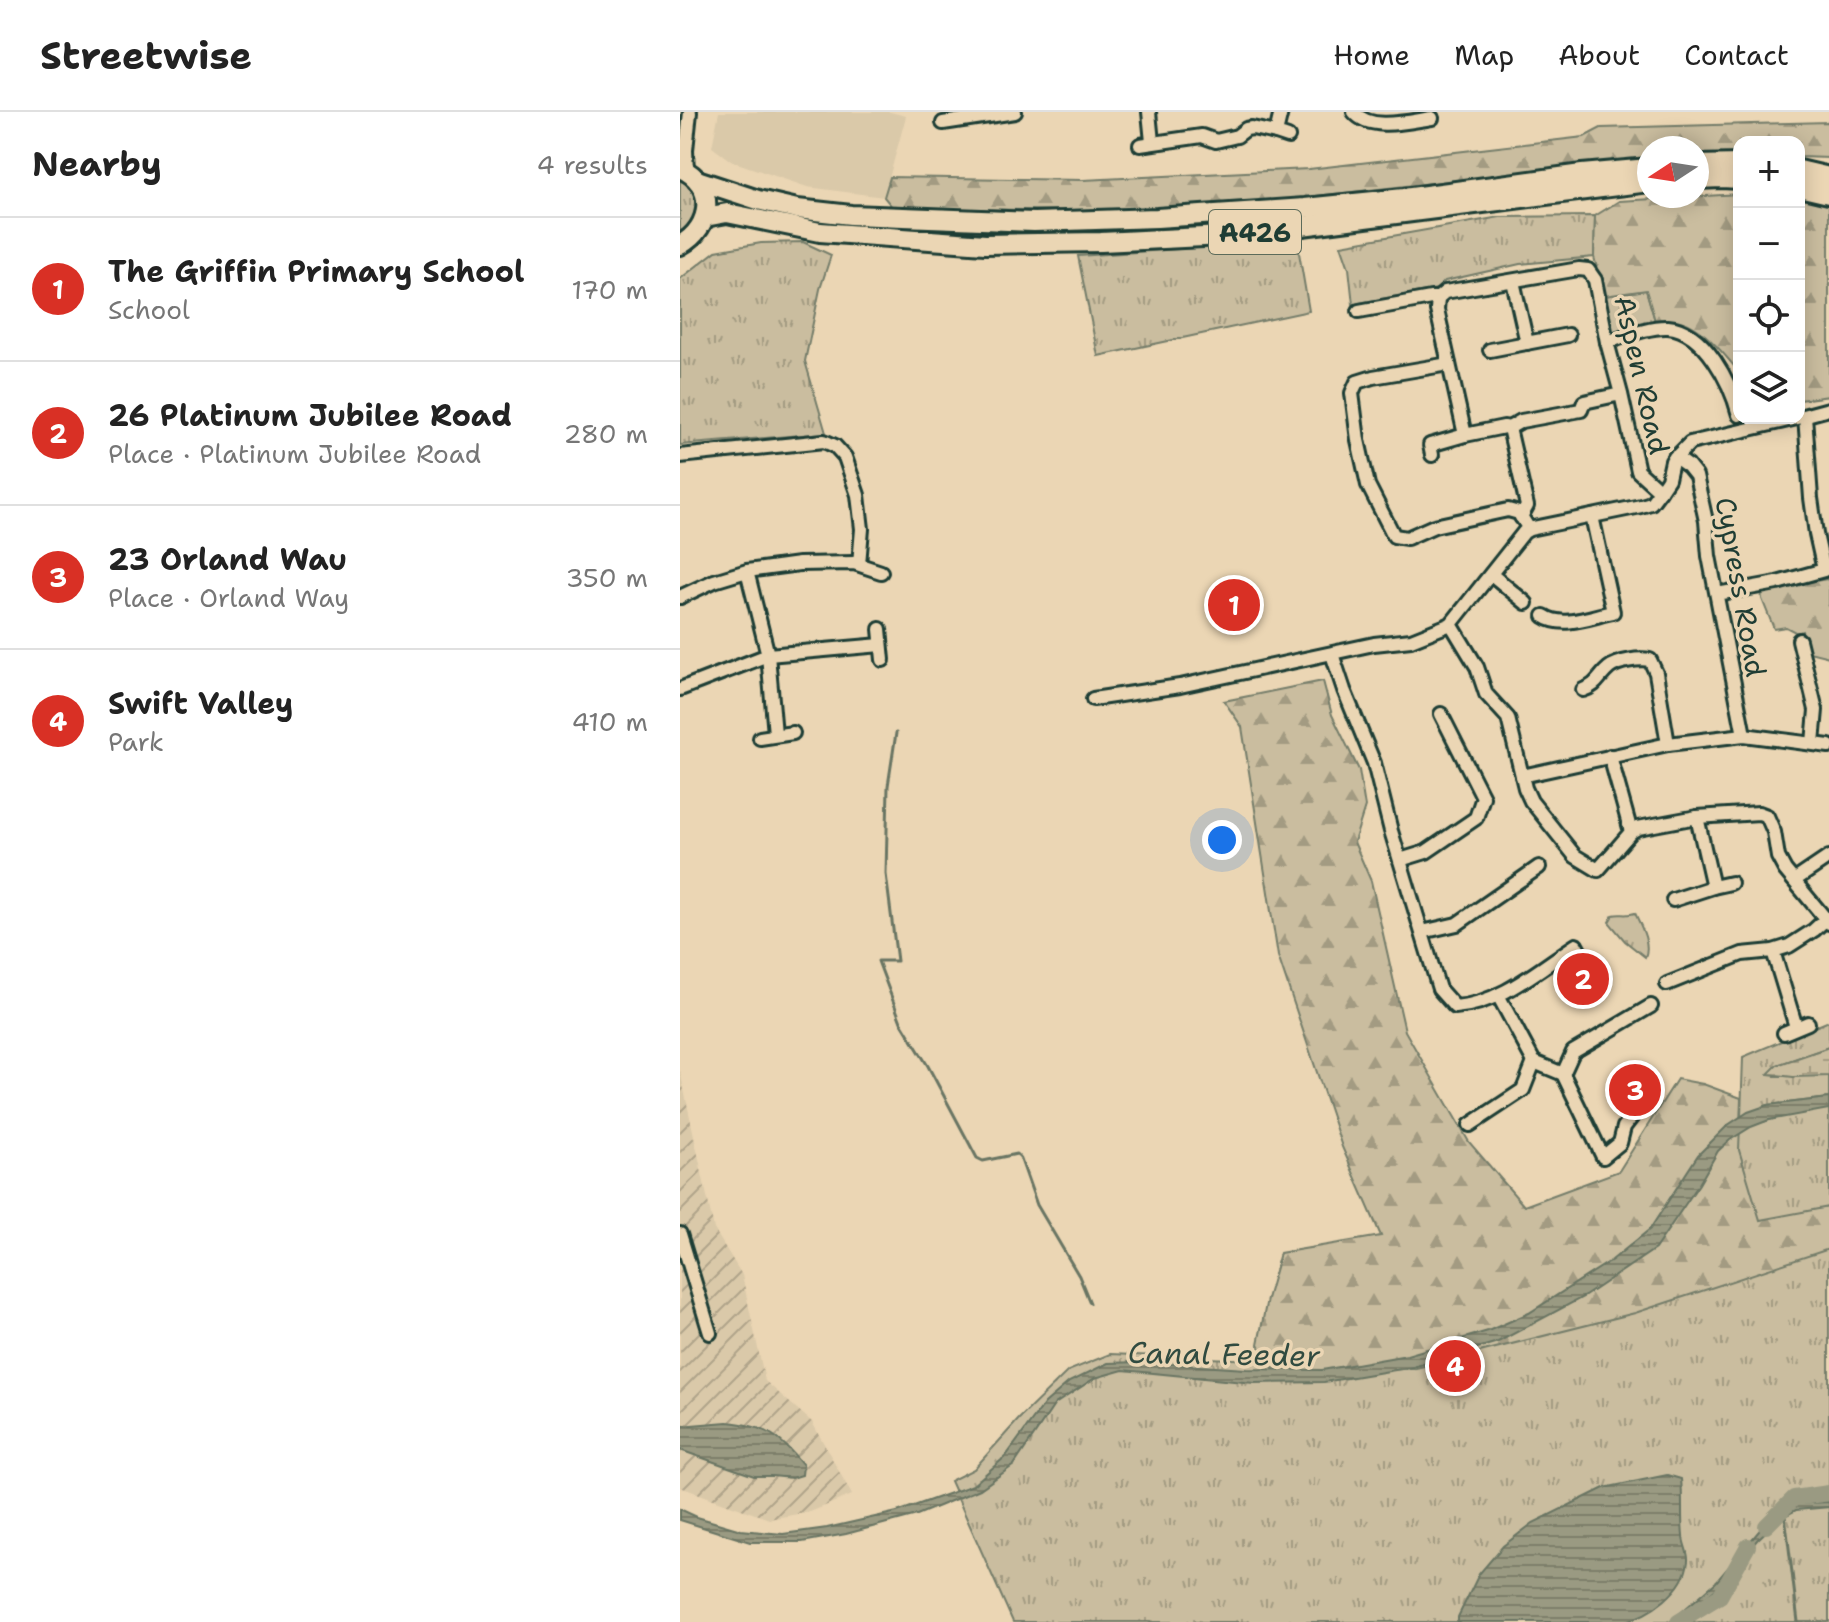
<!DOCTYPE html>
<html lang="en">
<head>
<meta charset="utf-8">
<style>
  :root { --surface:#fff; --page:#f2f2f2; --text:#222; --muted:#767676; --line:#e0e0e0; --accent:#d93025 }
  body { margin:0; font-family:"Shantell Sans",sans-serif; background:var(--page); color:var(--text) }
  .controls { position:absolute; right:24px; top:24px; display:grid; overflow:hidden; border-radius:16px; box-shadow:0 4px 20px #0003 }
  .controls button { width:72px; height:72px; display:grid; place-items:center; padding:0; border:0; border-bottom:2px solid var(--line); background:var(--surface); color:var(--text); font:40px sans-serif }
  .compass { position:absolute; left:957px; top:24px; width:72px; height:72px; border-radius:50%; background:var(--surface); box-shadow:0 4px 20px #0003; rotate:258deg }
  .you { position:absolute; left:542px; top:728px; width:28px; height:28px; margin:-20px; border:6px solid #fff; border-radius:50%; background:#1a73e8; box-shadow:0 0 0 12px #1a73e833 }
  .badge { display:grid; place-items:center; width:52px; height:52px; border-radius:50%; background:var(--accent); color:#fff; font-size:26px; font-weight:700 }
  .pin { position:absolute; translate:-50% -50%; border:4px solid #fff; box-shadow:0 2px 8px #0006 }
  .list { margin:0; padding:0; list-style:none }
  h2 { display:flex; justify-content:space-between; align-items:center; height:104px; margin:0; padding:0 32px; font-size:34px }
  h2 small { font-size:26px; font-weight:400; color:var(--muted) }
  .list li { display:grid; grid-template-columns:52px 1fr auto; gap:24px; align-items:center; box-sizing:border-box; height:144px; padding:0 32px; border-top:2px solid var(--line) }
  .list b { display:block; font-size:30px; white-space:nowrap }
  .list p { margin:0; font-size:26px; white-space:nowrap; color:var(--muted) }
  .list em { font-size:26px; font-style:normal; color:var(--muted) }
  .icon { flex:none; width:44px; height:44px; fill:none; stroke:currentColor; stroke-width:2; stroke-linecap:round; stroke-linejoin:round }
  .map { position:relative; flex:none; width:1149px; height:1510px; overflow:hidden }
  header { display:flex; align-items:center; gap:48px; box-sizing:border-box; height:112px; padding:0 40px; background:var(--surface); border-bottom:2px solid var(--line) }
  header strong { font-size:38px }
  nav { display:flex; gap:44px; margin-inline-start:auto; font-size:28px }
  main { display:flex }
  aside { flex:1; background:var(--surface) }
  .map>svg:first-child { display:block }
  .built { fill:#dac9a9 }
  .industrial { fill:url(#industrial-furrows) }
  .grass { fill:url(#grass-tufts); stroke:#747d6a; stroke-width:2 }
  .forest { fill:url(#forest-firs); stroke:#747d6a; stroke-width:2 }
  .wetland { fill:url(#wetland-marsh); stroke:#747d6a; stroke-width:2 }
  .water { fill:url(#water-rules); stroke:#697563; stroke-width:2 }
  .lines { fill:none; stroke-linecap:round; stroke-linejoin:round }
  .stream { stroke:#697563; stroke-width:3 }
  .river { stroke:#9a9a82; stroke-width:16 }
  .minor-casing { stroke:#1f3d34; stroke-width:18 }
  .highway-casing { stroke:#1f3d34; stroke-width:24 }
  .minor { stroke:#ebd6b4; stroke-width:12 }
  .highway { stroke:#ebd6b4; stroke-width:18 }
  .labels { text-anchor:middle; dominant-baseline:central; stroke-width:7; stroke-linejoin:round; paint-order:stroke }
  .shield { fill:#ebd6b4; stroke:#5c6b5a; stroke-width:2 }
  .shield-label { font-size:26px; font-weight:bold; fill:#1f3d34 }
  .street-label { font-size:28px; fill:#1f3d34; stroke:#ebd6b4 }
  .water-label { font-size:30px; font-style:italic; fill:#314b40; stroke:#ebd6b4 }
</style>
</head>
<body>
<header>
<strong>Streetwise</strong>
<nav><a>Home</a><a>Map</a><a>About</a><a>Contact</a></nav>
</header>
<main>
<aside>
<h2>Nearby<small>4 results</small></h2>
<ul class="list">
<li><span class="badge">1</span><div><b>The Griffin Primary School</b><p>School</p></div><em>170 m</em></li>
<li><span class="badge">2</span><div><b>26 Platinum Jubilee Road</b><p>Place · Platinum Jubilee Road</p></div><em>280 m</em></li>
<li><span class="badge">3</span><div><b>23 Orland Wau</b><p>Place · Orland Way</p></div><em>350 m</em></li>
<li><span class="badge">4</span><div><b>Swift Valley</b><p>Park</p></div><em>410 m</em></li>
</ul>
</aside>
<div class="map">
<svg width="1149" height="1510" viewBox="0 0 1149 1510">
  <defs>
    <pattern id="industrial-furrows" width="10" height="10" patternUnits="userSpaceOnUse" patternTransform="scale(2)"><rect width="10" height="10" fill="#dac9a9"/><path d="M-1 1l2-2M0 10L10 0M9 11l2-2" fill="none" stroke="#b0a48a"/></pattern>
    <pattern id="grass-tufts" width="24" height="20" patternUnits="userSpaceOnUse" patternTransform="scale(2)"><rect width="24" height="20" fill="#cabd9f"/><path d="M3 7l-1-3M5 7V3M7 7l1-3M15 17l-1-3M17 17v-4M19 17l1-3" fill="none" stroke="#a39b82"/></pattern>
    <pattern id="forest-firs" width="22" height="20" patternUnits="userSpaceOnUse" patternTransform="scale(2)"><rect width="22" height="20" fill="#cabd9f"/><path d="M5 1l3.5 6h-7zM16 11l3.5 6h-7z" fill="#a39b82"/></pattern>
    <pattern id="wetland-marsh" width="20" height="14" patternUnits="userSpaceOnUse" patternTransform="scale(2)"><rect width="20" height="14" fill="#cabd9f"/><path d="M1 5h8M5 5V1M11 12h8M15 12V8" fill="none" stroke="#a39b82"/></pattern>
    <pattern id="water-rules" width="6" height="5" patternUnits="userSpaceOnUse" patternTransform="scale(2)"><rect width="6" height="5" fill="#9a9a82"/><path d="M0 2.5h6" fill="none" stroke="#7d7f6b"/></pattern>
  </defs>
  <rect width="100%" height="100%" fill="#ebd6b4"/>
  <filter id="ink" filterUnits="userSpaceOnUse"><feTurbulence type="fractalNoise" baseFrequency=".0125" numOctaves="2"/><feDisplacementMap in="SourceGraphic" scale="16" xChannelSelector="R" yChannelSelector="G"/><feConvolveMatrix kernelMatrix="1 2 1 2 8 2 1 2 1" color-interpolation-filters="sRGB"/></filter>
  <g filter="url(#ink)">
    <path class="built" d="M39,0H210L226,4L204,85L127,75L51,49L32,35Z"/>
    <path class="industrial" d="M0,959L34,1117L62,1163L85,1269L132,1310L172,1383L130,1400L89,1407L0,1375Z"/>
    <g class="grass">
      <path d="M0,65C18,78 17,84 18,105L0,125Z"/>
      <path d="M915,104L914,145L840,152L765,169L757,177L673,192L669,156L661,133L820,105Z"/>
      <path d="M617,129L629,199L418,244L398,144Z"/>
      <path d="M123,130L151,143L140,177L125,249L146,321L0,333V167L36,139L81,131Z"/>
      <path d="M966,178L976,212L937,221L932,219L924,184Z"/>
      <path d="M955,801C961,814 971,832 965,845L945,829L929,810L933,803C940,801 947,804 955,801Z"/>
      <path d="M1149,909V935L1097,953L1095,964H1149V986L1088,993L1061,1005L1063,945Z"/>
      <path d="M1149,991V1510H333L270,1369L294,1357L339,1307L388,1259L430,1242L602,1249L1055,1018Z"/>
    </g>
    <g class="forest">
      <path d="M1149,10V46L1119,45V30H1059V43L1017,44V36H969V48L922,52L592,89L421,99L213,96L204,85L210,65L403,68L629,57L904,25L921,16Z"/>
      <path d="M1059,82V260C1043,241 1016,205 988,208C984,209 980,211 976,212L966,178L924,184L914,145L915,104L939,89Z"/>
      <path d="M1119,85L1138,87L1149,92V284L1119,288Z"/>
      <path d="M1147,467L1149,469V545L1129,540L1122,519L1117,521L1106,515L1094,517L1082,487L1081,478Z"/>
      <path d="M643,569L652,603L679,658L685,695L674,730L691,769L725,919L789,1030L844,1094L939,1059L997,967L1023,972L1061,986L1059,1038L1080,1108L1149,1095V1137L955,1201L736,1256L600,1266L578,1232L587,1187L600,1141L701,1124L662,1035L598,844L562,615L544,589Z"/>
    </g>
    <path class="wetland" d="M1149,935V964L1113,965L1088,962L1097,953Z"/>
    <g class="water">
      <path d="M1149,986V997L1089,1008L1071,1015L1050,1028L1038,1039L1019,1072L975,1137L905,1184L818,1230L733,1255L644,1270L574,1271L443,1258L415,1266L375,1292L334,1353L300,1377L237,1403L166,1422L122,1430H70L0,1408V1397L17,1405L61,1418L103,1422L147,1416L217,1400L293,1373L326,1344L365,1291L389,1270L428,1251L460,1250L566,1257L642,1258L727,1243L808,1219L849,1201L932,1148L970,1117L1018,1043L1048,1013L1068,1000L1088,993Z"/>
      <path d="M47,1310C86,1314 99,1323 123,1353L122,1363L112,1366L92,1364H74L0,1338V1314Z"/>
      <path d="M987,1363L1001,1367C1003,1386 1001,1405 1003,1424C1003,1432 1009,1441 1008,1449C1005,1479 970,1504 942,1510H778V1505L799,1462L823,1434L853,1411L924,1376Z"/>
      <path d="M1149,1390V1395L1116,1398L1099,1407L1077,1428L1039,1474L999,1510H990L1036,1470L1089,1407L1113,1392Z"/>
    </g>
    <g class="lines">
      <g class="stream">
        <path d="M216,621L208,674L206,762L217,849H198L221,910L248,954L297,1046L303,1049L337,1042L340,1045L357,1093L399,1164L410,1191"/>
        <path d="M1104,1395L1118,1510"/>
      </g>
      <g class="river">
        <path d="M1086,1414L1114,1386L1149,1381"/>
        <path d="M998,1510L1040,1484L1068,1434"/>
      </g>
      <g class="minor-casing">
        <g id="minor">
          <path d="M469,0L472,30"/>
          <path d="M601,0L596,21L608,25"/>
          <path d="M674,0C690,20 730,9 752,6"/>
          <path d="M263,11L335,0"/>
          <path d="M460,33L522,24L536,29L557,24L566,17L572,16L596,21"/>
          <path d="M7,59L6,38L10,0"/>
          <path d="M833,169L847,231"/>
          <path d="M679,199L751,186H758"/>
          <path d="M927,230C946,224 969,214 988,215C1025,218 1051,272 1059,303"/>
          <path d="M810,238L888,223"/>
          <path d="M769,252L693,265L677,270L672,281L678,328L688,373L714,424L727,426L754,414L828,398L839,401L849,417"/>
          <path d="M941,282L904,290L901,298L841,309L829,316L824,315L785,323L757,198L758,186L765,180L899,157L908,158L915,168L927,230L941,282L958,359L980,379"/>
          <path d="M1119,305L1149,297"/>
          <path d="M829,316L847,394L841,405"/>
          <path d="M752,343L750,333L785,323"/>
          <path d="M0,344L144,329L155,334L165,345L178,383L182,417L179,452"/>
          <path d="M995,345L1008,354L1016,364L1026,409L1029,444L1064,623"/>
          <path d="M67,459L88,543L95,622"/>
          <path d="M811,462L846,491"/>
          <path d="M1037,482L1097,471L1144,458L1136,422L1131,386L1125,304"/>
          <path d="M0,485L34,469L67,459L119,452L174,451L201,460"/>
          <path d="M864,504C883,517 912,504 933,500L912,404"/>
          <path d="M771,512L797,555L806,582L828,606L845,676L851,689L895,744L918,758L951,720L930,644"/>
          <path d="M200,517L203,548"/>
          <path d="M1119,528L1136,598L1133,631"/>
          <path d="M652,542L664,578L694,651L711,719L759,877L775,895C820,892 859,857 896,833L915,868"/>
          <path d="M0,577L88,543L201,533"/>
          <path d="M903,578C918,573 918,565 929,556C938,549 959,546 970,548L976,561L988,632"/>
          <path d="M413,587L500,574L694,532L731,528L771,512L844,420L849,417L961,394L971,391L980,379L988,367L992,349L1010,331L1117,306"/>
          <path d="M80,626L113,621"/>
          <path d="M842,664L988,632L1064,623L1149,634"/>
          <path d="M1017,705L1033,775"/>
          <path d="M951,720L958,716L1017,705L1079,701L1087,704L1094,720L1098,745L1105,758L1149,811"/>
          <path d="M720,748L746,740L796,706L803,685L761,602"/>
          <path d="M1115,768L1149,745"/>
          <path d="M993,788L1033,775L1051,771"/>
          <path d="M742,820L777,812L859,755"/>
          <path d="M1093,839L1116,915"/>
          <path d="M987,872L1062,842L1093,839L1109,834L1134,818L1146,807"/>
          <path d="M818,883L854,950L883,962L923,1045L940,1031L944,1015L971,980"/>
          <path d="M1104,921L1128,911"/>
          <path d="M883,962L893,940L971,894"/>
          <path d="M790,1013L843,978L854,950"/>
          <path d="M0,1122L30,1221"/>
        </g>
      </g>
      <g class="highway-casing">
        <g id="highway">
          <path d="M1017,53L1059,52"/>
          <path d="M0,56C37,72 33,115 0,133"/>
          <path d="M1119,58L1149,65"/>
          <path d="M1017,67L1042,66L1059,67"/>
          <path d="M17,68L78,88L117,97L171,103L354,110L477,106L625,96L724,86L902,62L969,56"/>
          <path d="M1119,75L1149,82"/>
          <path d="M25,105L47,101L140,120L305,132L421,130L544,124L969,70"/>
        </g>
      </g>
      <use href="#minor" class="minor"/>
      <use href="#highway" class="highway"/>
    </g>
  </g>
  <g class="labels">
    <rect class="shield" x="529" y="98" width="92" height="44" rx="6"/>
    <g class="shield-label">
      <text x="575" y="120">A426</text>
    </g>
    <g class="street-label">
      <text transform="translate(962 263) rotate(77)">Aspen Road</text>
      <text transform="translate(1061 475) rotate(80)">Cypress Road</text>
    </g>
    <g class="water-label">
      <text transform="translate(544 1242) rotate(1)">Canal Feeder</text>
    </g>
  </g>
</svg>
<div class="controls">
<button>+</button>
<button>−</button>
<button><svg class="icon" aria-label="locate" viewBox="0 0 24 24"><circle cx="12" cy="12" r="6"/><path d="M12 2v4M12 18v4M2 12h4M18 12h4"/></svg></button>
<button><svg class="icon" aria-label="layers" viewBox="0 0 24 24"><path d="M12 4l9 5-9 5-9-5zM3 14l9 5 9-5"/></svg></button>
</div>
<svg class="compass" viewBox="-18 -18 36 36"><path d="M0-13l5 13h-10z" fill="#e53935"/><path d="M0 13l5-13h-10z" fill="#767676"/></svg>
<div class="you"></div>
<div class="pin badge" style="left:554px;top:493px">1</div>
<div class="pin badge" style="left:903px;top:867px">2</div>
<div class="pin badge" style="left:955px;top:978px">3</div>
<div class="pin badge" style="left:775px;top:1254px">4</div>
</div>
</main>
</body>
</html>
